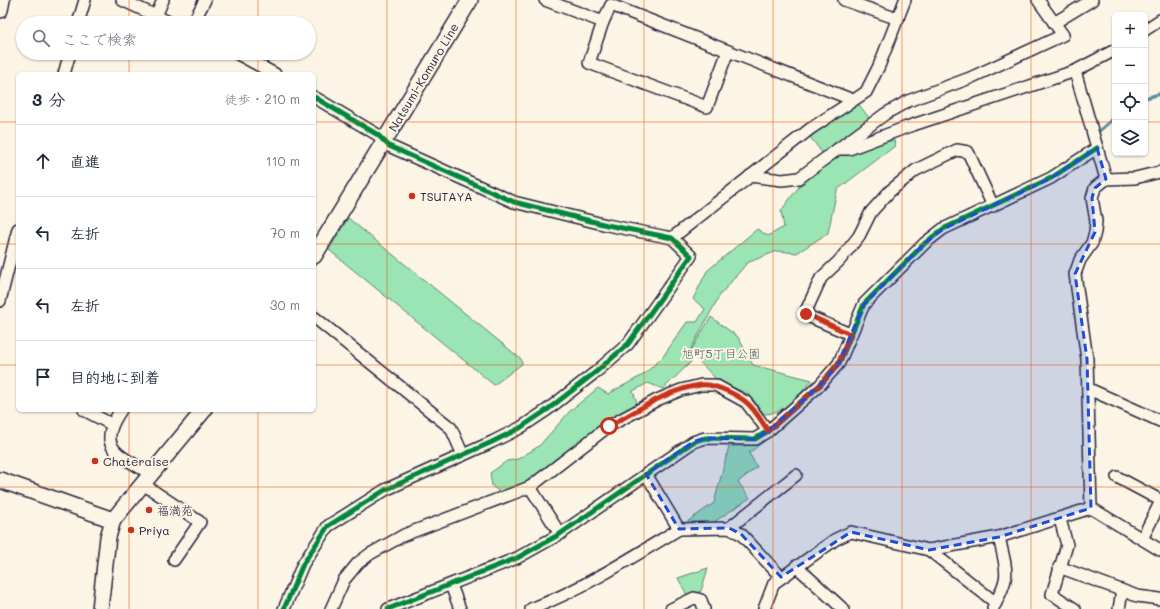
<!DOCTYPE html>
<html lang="ja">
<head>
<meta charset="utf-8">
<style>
  :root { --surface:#fff; --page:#f6f6f7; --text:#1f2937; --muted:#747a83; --line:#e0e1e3 }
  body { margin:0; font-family:Mali,"Klee One",sans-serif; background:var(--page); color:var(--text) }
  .controls { position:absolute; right:12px; top:12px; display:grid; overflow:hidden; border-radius:6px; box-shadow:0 1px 3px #0004 }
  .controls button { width:36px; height:36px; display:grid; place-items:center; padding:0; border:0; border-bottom:1px solid var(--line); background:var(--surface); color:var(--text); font:20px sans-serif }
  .stop { position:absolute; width:12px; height:12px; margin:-9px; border:3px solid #c8321e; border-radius:50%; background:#fff }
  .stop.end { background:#c8321e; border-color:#fff; box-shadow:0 1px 4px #0008 }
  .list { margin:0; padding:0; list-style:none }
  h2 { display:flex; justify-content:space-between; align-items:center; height:52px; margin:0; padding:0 16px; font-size:17px }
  h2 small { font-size:13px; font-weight:400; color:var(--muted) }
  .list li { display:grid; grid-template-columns:26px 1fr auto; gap:12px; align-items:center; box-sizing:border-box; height:72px; padding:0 16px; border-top:1px solid var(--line) }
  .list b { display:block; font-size:15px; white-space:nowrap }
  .list em { font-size:13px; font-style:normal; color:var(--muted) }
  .icon { flex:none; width:22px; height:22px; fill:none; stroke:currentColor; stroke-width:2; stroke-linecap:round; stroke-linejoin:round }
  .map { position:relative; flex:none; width:1160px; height:609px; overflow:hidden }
  .search { position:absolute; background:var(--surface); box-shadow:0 1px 3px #0004; left:16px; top:16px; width:300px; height:44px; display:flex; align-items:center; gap:10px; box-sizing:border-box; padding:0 14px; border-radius:22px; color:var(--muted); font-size:15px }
  .panel { position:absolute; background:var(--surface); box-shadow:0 1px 3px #0004; left:16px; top:72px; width:300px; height:340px; border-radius:6px }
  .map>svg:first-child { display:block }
  .green { fill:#9be4b3; stroke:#5e8377 }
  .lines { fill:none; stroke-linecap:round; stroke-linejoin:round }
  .stream { stroke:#5d8d9f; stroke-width:3.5 }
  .street-casing { stroke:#22223b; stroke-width:14 }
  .secondary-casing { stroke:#22223b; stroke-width:18 }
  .street { stroke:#fcf5e5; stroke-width:11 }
  .secondary { stroke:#fcf5e5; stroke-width:15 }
  .cycleway-casing { stroke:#fcf5e5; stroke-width:8 }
  .cycleway { stroke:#00873e; stroke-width:5 }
  .route { stroke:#c8321e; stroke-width:5 }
  .marked { fill:#1d4ed8; fill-opacity:0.2; stroke:#1d4ed8; stroke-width:3; stroke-dasharray:8 5; stroke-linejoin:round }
  .grid { fill:none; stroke:#e8590c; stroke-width:1; stroke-opacity:0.55 }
  .poi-dot { fill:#c8321e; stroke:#fcf5e5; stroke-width:1.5 }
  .labels { text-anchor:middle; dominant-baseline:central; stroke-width:4; stroke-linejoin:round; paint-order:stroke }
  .street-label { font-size:12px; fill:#22223b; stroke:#fcf5e5 }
  .poi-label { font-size:12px; fill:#22223b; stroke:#fcf5e5; text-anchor:start }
  .park-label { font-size:12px; fill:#465c5f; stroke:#fcf5e5 }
</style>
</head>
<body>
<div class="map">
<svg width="1160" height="609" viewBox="0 0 1160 609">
  <rect width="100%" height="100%" fill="#fcf5e5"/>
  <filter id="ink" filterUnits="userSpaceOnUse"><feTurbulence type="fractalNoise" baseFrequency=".025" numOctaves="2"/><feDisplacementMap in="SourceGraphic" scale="8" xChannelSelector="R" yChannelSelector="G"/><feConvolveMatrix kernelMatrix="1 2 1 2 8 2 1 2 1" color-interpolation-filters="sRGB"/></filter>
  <g filter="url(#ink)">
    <g class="green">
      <path d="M857,102L870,119L823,154L810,137Z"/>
      <path d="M894,140L895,146L837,190L828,233L797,253L777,251L747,263L720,295L688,354L691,362L663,389L648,383L633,391L638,406L533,481L501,493L492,486L490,473L507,461L518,459L539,446L571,410L598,388L608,394L643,375L662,358L687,322H697L705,309L693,299L707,271L757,229L768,236L784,227L781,211C797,189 813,165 840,153C856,146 877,144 894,140Z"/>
      <path d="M348,218L521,359L522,364L494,385L329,250Z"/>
      <path d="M711,317L738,337L753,365L812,380C800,395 784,414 764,414L750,395L718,381L690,352Z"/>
      <path d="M767,439L749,453L757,467L738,482L750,498L714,522L684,524L714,503L729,446H744Z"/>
      <path d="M708,568L701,591L688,597L678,578Z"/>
    </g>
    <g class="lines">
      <g class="stream">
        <path d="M1145,98L1160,94"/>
        <path d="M1099,131L1115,117"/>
      </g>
      <g class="street-casing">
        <g id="street">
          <path d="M122,0L171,23"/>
          <path d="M545,0L603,22L611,5L853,100"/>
          <path d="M844,0L898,19"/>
          <path d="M156,16L163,0"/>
          <path d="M603,22L589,63L707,107L728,51"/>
          <path d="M78,23L85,0"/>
          <path d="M193,23L205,0"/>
          <path d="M1054,23L1092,0"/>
          <path d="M1145,30L1160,20"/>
          <path d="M236,53L275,74"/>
          <path d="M1075,71L1106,179"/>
          <path d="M64,74L70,53"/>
          <path d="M838,149H849L907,127L1075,71L1115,50"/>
          <path d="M750,176L782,180L799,178L885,114L908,101L970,78L1063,35L1038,0"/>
          <path d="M672,238L810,129L866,92L879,66L905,0"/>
          <path d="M0,301L18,229"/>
          <path d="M314,317L451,428L463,455"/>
          <path d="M850,334L810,317L806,314V311L821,278L839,261L859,236L871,212L890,191L916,170L957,150L968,152L993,206"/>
          <path d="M1088,391L1091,390L1160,421"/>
          <path d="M84,410L111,424"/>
          <path d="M121,410C94,449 120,455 151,474"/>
          <path d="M646,474L679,529L729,528L741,534L781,577"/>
          <path d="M1117,477L1160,500"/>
          <path d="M143,484L200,522L174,560"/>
          <path d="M530,487L560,534"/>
          <path d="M1091,508L1087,359L1075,274L1080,260L1092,243L1095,232L1096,221L1092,198L1095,188L1106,179L1135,178L1160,172"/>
          <path d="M1060,519L1067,545L1052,594L1075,609"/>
          <path d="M729,528L796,475"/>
          <path d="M1142,539L1160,503"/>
          <path d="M929,550L996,603"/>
          <path d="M796,566L843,609"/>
          <path d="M1059,567L1137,596L1160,599"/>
          <path d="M451,585L460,609"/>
          <path d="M993,608C1011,575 1007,573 999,537"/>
          <path d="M284,609L303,564L328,526L385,490L492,442L520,428L547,410L597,371L628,344L691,256L672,238L607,225L514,202L389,146L378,135L314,97"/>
          <path d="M331,609L344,580L358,563L370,554L404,535L530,487L609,426L657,400L681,390L701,385H715L746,402L768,431"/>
          <path d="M388,609L517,558L560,534L693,442L705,438L755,439L768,431L820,385L839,363L864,304L925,243L943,229L1051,178L1097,148"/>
          <path d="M531,609C583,589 631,558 679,529"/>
          <path d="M671,609L694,598L701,600L704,609"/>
          <path d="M764,609L774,583L836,539L851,532L929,550L999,537L1091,508L1160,550"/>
          <path d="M1119,609L1122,591"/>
        </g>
      </g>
      <g class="secondary-casing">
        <g id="secondary">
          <path d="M0,10L2,0"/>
          <path d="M314,256L470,0"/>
          <path d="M0,480L113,520"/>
          <path d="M100,609L108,537L113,520L204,410"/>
        </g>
      </g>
      <use href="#street" class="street"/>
      <use href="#secondary" class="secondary"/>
      <g class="cycleway-casing">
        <g id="cycleway">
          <path d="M284,609L303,564L328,526L385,490L492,442L520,428L547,410L597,371L628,344L691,256L672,238L607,225L514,202L389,146L378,135L314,97"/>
          <path d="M388,609L517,558L560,534L693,442L705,438L755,439L768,431L820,385L839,363L864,304L925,243L943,229L1051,178L1097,148"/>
        </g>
      </g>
      <use href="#cycleway" class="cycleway"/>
    </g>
  </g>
  <g class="lines" filter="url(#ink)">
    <path class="route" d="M609,426C637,411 668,389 701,385C713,383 736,394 746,402C755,409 762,422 768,431L820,385L839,363L850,334L806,314"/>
  </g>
  <path class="marked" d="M1097,148L1106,179L1095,188L1092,198L1095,232L1075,274L1087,359L1091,508L999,537L929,550L851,532L781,577L741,534L729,528L679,529L646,474L693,442L705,438L755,439L768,431L820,385L839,363L864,304L925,243L943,229L1051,178Z"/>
  <path class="grid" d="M129,0V23M258,0V23M387,0V609M516,0V609M644,0V609M773,0V609M902,0V609M1031,0V609M129,53V74M258,53V74M0,122H18M314,122H1115M1145,122H1160M0,244H18M314,244H1160M0,365H18M314,365H1160M129,410V609M258,410V609M0,487H1160"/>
  <g class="poi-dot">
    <circle cx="412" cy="196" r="4"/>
    <circle cx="95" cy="461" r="4"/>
    <circle cx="149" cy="510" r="4"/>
    <circle cx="131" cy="530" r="4"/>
  </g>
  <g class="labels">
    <g class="street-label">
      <text transform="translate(423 77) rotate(-59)">Natsumi-Komuro Line</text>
    </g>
    <g class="poi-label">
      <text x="420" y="196">TSUTAYA</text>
      <text x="103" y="461">Chateraise</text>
      <text x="157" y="510">福満苑</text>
      <text x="139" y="530">Priya</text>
    </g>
    <g class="park-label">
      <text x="721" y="353">旭町5丁目公園</text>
    </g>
  </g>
</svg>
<div class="controls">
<button>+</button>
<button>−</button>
<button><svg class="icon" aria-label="locate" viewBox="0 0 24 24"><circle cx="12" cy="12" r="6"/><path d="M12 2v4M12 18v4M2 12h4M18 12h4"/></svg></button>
<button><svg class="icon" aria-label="layers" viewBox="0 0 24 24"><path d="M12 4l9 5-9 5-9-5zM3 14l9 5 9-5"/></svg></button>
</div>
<div class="stop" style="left:609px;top:426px"></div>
<div class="stop end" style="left:806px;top:314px"></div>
<div class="search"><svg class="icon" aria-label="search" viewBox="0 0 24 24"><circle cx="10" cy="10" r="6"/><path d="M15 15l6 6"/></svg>ここで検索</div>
<section class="panel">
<h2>3 分<small>徒歩 · 210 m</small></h2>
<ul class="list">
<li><svg class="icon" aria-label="ahead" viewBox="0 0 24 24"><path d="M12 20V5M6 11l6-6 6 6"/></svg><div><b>直進</b></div><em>110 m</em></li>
<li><svg class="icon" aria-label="left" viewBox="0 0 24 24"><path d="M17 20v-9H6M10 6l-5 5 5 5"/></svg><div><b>左折</b></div><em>70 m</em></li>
<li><svg class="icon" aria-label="left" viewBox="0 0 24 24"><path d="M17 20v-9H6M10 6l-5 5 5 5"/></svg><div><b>左折</b></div><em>30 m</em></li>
<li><svg class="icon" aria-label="arrive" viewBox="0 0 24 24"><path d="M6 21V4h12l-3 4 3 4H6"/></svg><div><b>目的地に到着</b></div></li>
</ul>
</section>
</div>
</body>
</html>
